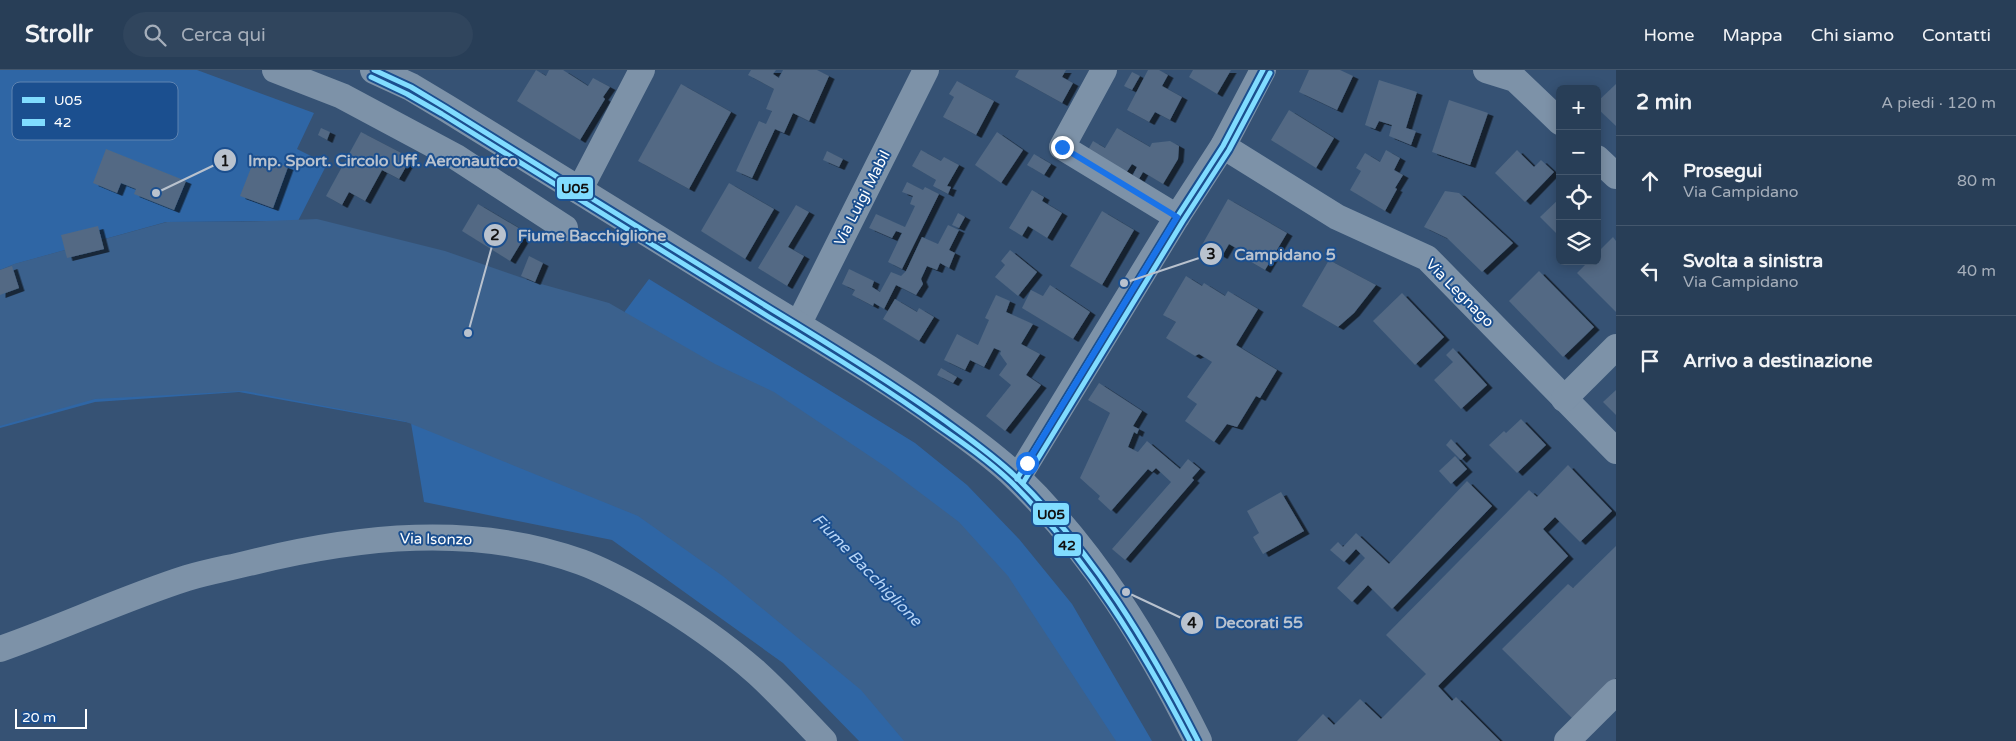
<!DOCTYPE html>
<html lang="it">
<head>
<meta charset="utf-8">
<style>
  :root { --surface:#283e57; --page:#30455d; --text:#f1f3f6; --muted:#a5aeba; --line:#44576d }
  body { margin:0; font-family:"Varela Round",sans-serif; background:var(--page); color:var(--text) }
  .controls { position:absolute; right:15px; top:15px; display:grid; overflow:hidden; border-radius:8px; box-shadow:0 2px 12px #0003 }
  .controls button { width:45px; height:45px; display:grid; place-items:center; padding:0; border:0; border-bottom:1px solid var(--line); background:var(--surface); color:var(--text); font:25px sans-serif }
  .scale { position:absolute; left:15px; bottom:12px; width:72px; box-sizing:border-box; padding-left:5px; border:2px solid #fff; border-top:0; font-size:14px; line-height:18px; white-space:nowrap; color:#fff; -webkit-text-stroke:4px #1b4f8f; paint-order:stroke }
  .stop { position:absolute; width:15px; height:15px; margin:-11px; border:4px solid #1a73e8; border-radius:50%; background:#fff }
  .stop.end { background:#1a73e8; border-color:#fff; box-shadow:0 1px 5px #0008 }
  .list { margin:0; padding:0; list-style:none }
  h2 { display:flex; justify-content:space-between; align-items:center; height:65px; margin:0; padding:0 20px; font-size:21px }
  h2 small { font-size:16px; font-weight:400; color:var(--muted) }
  .list li { display:grid; grid-template-columns:32px 1fr auto; gap:15px; align-items:center; box-sizing:border-box; height:90px; padding:0 20px; border-top:1px solid var(--line) }
  .list b { display:block; font-size:19px; white-space:nowrap }
  .list p { margin:0; font-size:16px; white-space:nowrap; color:var(--muted) }
  .list em { font-size:16px; font-style:normal; color:var(--muted) }
  .icon { flex:none; width:28px; height:28px; fill:none; stroke:currentColor; stroke-width:2; stroke-linecap:round; stroke-linejoin:round }
  .map { position:relative; flex:none; width:1616px; height:671px; overflow:hidden }
  header { display:flex; align-items:center; gap:30px; box-sizing:border-box; height:70px; padding:0 25px; background:var(--surface); border-bottom:1px solid var(--line) }
  header strong { font-size:24px }
  nav { display:flex; gap:28px; margin-inline-start:auto; font-size:18px }
  .search { width:350px; height:45px; background:var(--page); display:flex; align-items:center; gap:12px; box-sizing:border-box; padding:0 18px; border-radius:28px; color:var(--muted); font-size:19px }
  main { display:flex }
  aside { flex:1; background:var(--surface) }
  .map>svg:first-child { display:block }
  .green { fill:#2f66a5 }
  .water { fill:#3b618d }
  .building { fill:#526984; filter:url(#shadow) }
  .lines { fill:none; stroke-linecap:round; stroke-linejoin:round }
  .minor { stroke:#7d92a8; stroke-width:26 }
  .tertiary { stroke:#7d92a8; stroke-width:28 }
  .bus-1-casing { stroke:#1b4f8f; stroke-width:9 }
  .bus-2-casing { stroke:#1b4f8f; stroke-width:9 }
  .bus-1 { stroke:#80dcff; stroke-width:5 }
  .bus-2 { stroke:#80dcff; stroke-width:5 }
  .route { stroke:#1a73e8; stroke-width:6 }
  .labels { text-anchor:middle; dominant-baseline:central; stroke-width:4; stroke-linejoin:round; paint-order:stroke }
  .street-label { font-size:15px; fill:#fff; stroke:#1b4f8f }
  .water-label { font-size:16px; font-style:italic; fill:#b5d3f5; stroke:#1b4f8f }
  .key { fill:#1b4f8f; stroke:#5f84b1; stroke-width:1 }
  .key-label { font-size:14px; fill:#fff }
  .leader { fill:none; stroke:#b9c2ce; stroke-width:2 }
  .callout-dot { fill:#b9c2ce; stroke:#1b4f8f; stroke-width:2 }
  .mark-label { font-size:15px; text-anchor:middle; font-weight:bold; fill:#111 }
  .callout-label { font-size:16px; text-anchor:middle; font-weight:bold; fill:#b9c2ce; stroke:#1b4f8f; stroke-width:4; stroke-linejoin:round; paint-order:stroke }
  .line-badge { stroke:#1b4f8f; stroke-width:2 }
  .pale-badge-label { font-size:14px; text-anchor:middle; font-weight:bold; fill:#111 }
</style>
</head>
<body>
<header>
<strong>Strollr</strong>
<div class="search"><svg class="icon" aria-label="search" viewBox="0 0 24 24"><circle cx="10" cy="10" r="6"/><path d="M15 15l6 6"/></svg>Cerca qui</div>
<nav><a>Home</a><a>Mappa</a><a>Chi siamo</a><a>Contatti</a></nav>
</header>
<main>
<div class="map">
<svg width="1616" height="671" viewBox="0 0 1616 671">
  <defs>
    <filter id="shadow"><feDropShadow dx="5.5" dy="3" stdDeviation="0" flood-color="#0009"/></filter>
  </defs>
  <rect width="100%" height="100%" fill="#365274"/>
  <g class="green">
    <path d="M0,0H197L314,43L297,79L327,94L298,151L166,152L15,194L0,200Z"/>
    <path d="M649,209L915,373L967,415L1019,469L1072,534L1152,671H859L783,593L612,470L424,432L411,353L239,322L95,332L0,358V218L620,248Z"/>
  </g>
  <path class="water" d="M317,149L445,181L534,212L609,233L715,294L774,322L886,397L959,452L1008,506L1116,671H904L861,620L724,507L638,446L404,351L245,321L95,329L0,356V200L14,194L167,152H240Z"/>
  <g class="building">
    <path d="M536,0L546,6L549,0H563L588,16L593,8L610,17L603,27L605,29L580,70L517,31Z"/>
    <path d="M751,0H776L773,4L779,8L783,0H817L829,6L809,51L793,43L784,63L775,59L752,108L736,101L759,51L766,54L772,41L766,39L774,19L748,5Z"/>
    <path d="M1019,0H1066L1062,7L1073,13L1062,33L1015,7Z"/>
    <path d="M1148,0H1159L1168,5L1162,16L1182,27L1170,50L1155,42L1149,52L1127,40Z"/>
    <path d="M1193,0H1231L1217,24L1189,7Z"/>
    <path d="M1309,0H1340L1353,6L1337,40L1299,22Z"/>
    <path d="M1132,2L1140,6L1132,20L1124,16Z"/>
    <path d="M1379,10L1417,22L1406,58L1416,61L1411,75L1389,66L1392,55L1379,51L1375,59L1365,55Z"/>
    <path d="M957,11L994,31L976,65L943,47L954,27L949,24Z"/>
    <path d="M681,14L731,42L689,119L638,91Z"/>
    <path d="M1616,14V56L1597,38V32Z"/>
    <path d="M1449,30L1488,43L1470,95L1432,82Z"/>
    <path d="M1289,40L1334,68L1316,98L1271,70Z"/>
    <path d="M321,58L330,62L327,70L318,65Z"/>
    <path d="M1117,58L1150,77L1152,73L1170,71L1179,76L1178,89L1163,114L1143,102L1139,109L1133,105L1137,97L1132,94L1126,103L1088,80L1093,71L1105,78Z"/>
    <path d="M361,62L411,88L399,109L382,100L365,131L349,122L342,135L326,126Z"/>
    <path d="M997,62L1023,80L1001,113L975,95Z"/>
    <path d="M106,79L186,111L174,140L134,124L136,119L121,113L117,123L93,113Z"/>
    <path d="M921,80L941,91L944,87L959,95L947,116L951,117L948,124L933,116L936,110L912,96Z"/>
    <path d="M1386,80L1400,88L1394,100L1403,105L1395,118L1397,119L1385,141L1350,120L1361,101L1356,98L1365,83L1380,92Z"/>
    <path d="M1517,80L1534,97L1541,90L1554,102L1525,132L1495,103Z"/>
    <path d="M827,81L843,89L839,97L823,90Z"/>
    <path d="M1034,84L1051,94L1044,105L1027,95Z"/>
    <path d="M256,85L288,97L273,138L240,126Z"/>
    <path d="M907,112L923,120L925,117L939,124L902,199L888,192L902,163L896,161L892,168L869,158L876,144L905,157L915,136L910,134L913,126L902,122Z"/>
    <path d="M729,113L774,139L745,189L701,161Z"/>
    <path d="M1032,120L1044,127L1042,131L1062,143L1047,168L1028,156L1022,166L1009,158Z"/>
    <path d="M1445,121L1459,123L1513,173L1482,202L1447,168L1424,157Z"/>
    <path d="M1560,128V167L1540,147Z"/>
    <path d="M1228,129L1287,163L1265,200L1246,189L1248,185L1229,174L1222,186L1202,175Z"/>
    <path d="M478,134L527,163L510,191L462,161Z"/>
    <path d="M796,135L809,142L788,177L804,186L787,216L758,198Z"/>
    <path d="M1102,141L1134,160L1102,215L1070,196Z"/>
    <path d="M958,143L965,147L959,158L952,155Z"/>
    <path d="M948,155L959,160L949,180L955,183L949,198L940,193L937,200L927,196L921,209L923,214L916,225L896,215L884,239L874,233L873,236L852,225L855,220L842,214L849,199L874,211L872,217L880,222L891,202L901,206L906,201L922,167L938,174Z"/>
    <path d="M98,156L104,179L67,188L61,165Z"/>
    <path d="M1613,167L1616,171V242L1577,203L1589,191H1597V183Z"/>
    <path d="M1010,180L1037,202L1018,226L995,207L1005,195L1001,191Z"/>
    <path d="M529,186L543,193L535,212L521,206Z"/>
    <path d="M1329,190L1376,215L1354,243L1338,257L1302,236Z"/>
    <path d="M12,196L19,218L0,225V200Z"/>
    <path d="M1539,201L1594,257L1563,287L1509,231Z"/>
    <path d="M1186,206L1202,216L1204,213L1225,226L1228,221L1258,239L1236,275L1277,300L1260,328L1256,326L1237,357L1227,354L1214,372L1185,351L1197,334L1187,327L1212,292L1199,284L1195,286L1166,268L1176,252L1163,245Z"/>
    <path d="M1050,215L1090,242L1073,269L1022,238L1031,220L1043,226Z"/>
    <path d="M1402,223L1444,267L1415,295L1373,251Z"/>
    <path d="M996,225L1010,231L1006,242L1033,254L1021,274L1040,284L1026,305L1041,315L1005,361L986,346L1011,315L999,305L1007,294L1000,284L1001,281L994,278L984,297L970,290L965,300L944,290L957,264L978,275L989,250L985,248Z"/>
    <path d="M895,229L917,242L919,238L934,247L919,271L883,249Z"/>
    <path d="M1453,278L1487,315L1461,339L1434,310L1453,292L1446,285Z"/>
    <path d="M941,298L957,307L953,313L937,305Z"/>
    <path d="M1099,313L1142,341L1133,356L1139,359L1137,364L1134,362L1128,377L1138,382L1147,371L1180,399L1188,389L1200,399L1192,408L1194,410L1125,490L1112,479L1171,412L1156,398L1152,402L1148,399L1111,441L1098,429L1100,426L1080,408L1110,343L1088,330Z"/>
    <path d="M1616,320V345L1603,332Z"/>
    <path d="M1521,349L1546,375L1517,403L1489,375L1504,361L1506,363Z"/>
    <path d="M1451,369L1466,385L1461,390L1446,375Z"/>
    <path d="M1455,386L1467,399L1451,414L1439,401Z"/>
    <path d="M1568,395L1612,441L1580,472L1555,447L1543,459L1568,486L1438,616L1452,631L1456,627L1500,671H1297L1323,644L1334,655L1360,629L1381,649L1426,604L1386,565L1529,420L1537,427Z"/>
    <path d="M1467,411L1492,436L1392,539L1368,515L1352,532L1337,518L1365,488L1356,479L1344,492L1330,480L1338,472L1343,477L1356,463L1389,494Z"/>
    <path d="M1281,422L1304,461L1263,484L1253,467L1259,463L1247,441Z"/>
    <path d="M1616,476V608L1574,650L1502,579L1568,514L1573,518Z"/>
  </g>
  <g class="lines">
    <g class="minor">
      <path d="M275,0L342,26L456,87L565,158"/>
      <path d="M1104,0L1062,77L1177,147"/>
      <path d="M1486,0L1515,9L1560,52"/>
      <path d="M1223,76L1337,147L1427,188L1616,381"/>
      <path d="M1597,88L1616,106"/>
      <path d="M579,121L642,0"/>
      <path d="M798,255L926,0"/>
      <path d="M1564,329L1616,277"/>
      <path d="M1017,409L1177,147L1223,76L1263,0"/>
      <path d="M0,579C63,557 124,528 187,508C207,502 229,498 249,493C358,466 473,453 581,492C603,500 625,512 646,524C685,547 723,573 757,603C780,624 802,648 824,671"/>
      <path d="M1567,671L1616,622"/>
    </g>
    <path class="tertiary" d="M374,0L411,17L446,38C554,105 662,172 771,239C830,275 889,310 945,351C969,368 994,386 1016,407C1094,482 1150,575 1198,671"/>
    <g class="bus-1-casing">
      <g id="bus-1">
        <path d="M374,0L411,17L446,38C554,105 663,173 771,239C829,274 886,309 941,348C967,367 993,385 1016,407C1094,483 1149,575 1198,671"/>
        <path d="M1017,409L1177,147L1223,76L1263,0"/>
      </g>
    </g>
    <g class="bus-2-casing">
      <g id="bus-2">
        <path d="M371,7L407,24L442,44C551,112 660,180 769,247C826,281 883,316 937,355C963,373 989,391 1012,413C1087,488 1141,577 1190,671"/>
        <path d="M1023,413L1183,151L1229,80L1270,3"/>
      </g>
    </g>
    <use href="#bus-1" class="bus-1"/>
    <use href="#bus-2" class="bus-2"/>
  </g>
  <g class="lines">
    <path class="route" d="M1027,393L1177,147L1062,77"/>
  </g>
  <g class="labels">
    <g class="street-label">
      <text transform="translate(862 128) rotate(-63)">Via Luigi Mabil</text>
      <text transform="translate(1460 223) rotate(45)">Via Legnago</text>
      <text transform="translate(436 469) rotate(1)">Via Isonzo</text>
    </g>
    <g class="water-label">
      <text transform="translate(867 500) rotate(46)">Fiume Bacchiglione</text>
    </g>
  </g>
  <rect x="12" y="12" width="166" height="58" rx="8" class="key"/>
  <rect x="22" y="27" width="23" height="6" fill="#80dcff"/>
  <rect x="22" y="49" width="23" height="7" fill="#80dcff"/>
  <g class="key-label">
    <text x="54" y="35">U05</text>
    <text x="54" y="57">42</text>
  </g>
  <path class="leader" d="M156 123L225 90M468 263L495 165M1124 213L1211 184M1126 522L1192 553"/>
  <g class="callout-dot">
    <circle cx="156" cy="123" r="5"/>
    <circle cx="468" cy="263" r="5"/>
    <circle cx="1124" cy="213" r="5"/>
    <circle cx="1126" cy="522" r="5"/>
    <circle cx="225" cy="90" r="12"/>
    <circle cx="495" cy="165" r="12"/>
    <circle cx="1211" cy="184" r="12"/>
    <circle cx="1192" cy="553" r="12"/>
  </g>
  <g class="mark-label">
    <text x="225" y="96">1</text>
    <text x="495" y="170">2</text>
    <text x="1211" y="189">3</text>
    <text x="1192" y="558">4</text>
  </g>
  <g class="callout-label">
    <text x="383" y="96">Imp. Sport. Circolo Uff. Aeronautico</text>
    <text x="592" y="171">Fiume Bacchiglione</text>
    <text x="1285" y="190">Campidano 5</text>
    <text x="1259" y="558">Decorati 55</text>
  </g>
  <g class="line-badge">
    <rect x="556" y="106" width="38" height="24" rx="5" fill="#80dcff"/>
    <rect x="1032" y="432" width="38" height="24" rx="5" fill="#80dcff"/>
    <rect x="1053" y="463" width="29" height="24" rx="5" fill="#80dcff"/>
  </g>
  <g class="pale-badge-label">
    <text x="575" y="123">U05</text>
    <text x="1051" y="449">U05</text>
    <text x="1067" y="480">42</text>
  </g>
</svg>
<div class="controls">
<button>+</button>
<button>−</button>
<button><svg class="icon" aria-label="locate" viewBox="0 0 24 24"><circle cx="12" cy="12" r="6"/><path d="M12 2v4M12 18v4M2 12h4M18 12h4"/></svg></button>
<button><svg class="icon" aria-label="layers" viewBox="0 0 24 24"><path d="M12 4l9 5-9 5-9-5zM3 14l9 5 9-5"/></svg></button>
</div>
<div class="scale">20 m</div>
<div class="stop" style="left:1027px;top:393px"></div>
<div class="stop end" style="left:1062px;top:77px"></div>
</div>
<aside>
<h2>2 min<small>A piedi · 120 m</small></h2>
<ul class="list">
<li><svg class="icon" aria-label="ahead" viewBox="0 0 24 24"><path d="M12 20V5M6 11l6-6 6 6"/></svg><div><b>Prosegui</b><p>Via Campidano</p></div><em>80 m</em></li>
<li><svg class="icon" aria-label="left" viewBox="0 0 24 24"><path d="M17 20v-9H6M10 6l-5 5 5 5"/></svg><div><b>Svolta a sinistra</b><p>Via Campidano</p></div><em>40 m</em></li>
<li><svg class="icon" aria-label="arrive" viewBox="0 0 24 24"><path d="M6 21V4h12l-3 4 3 4H6"/></svg><div><b>Arrivo a destinazione</b></div></li>
</ul>
</aside>
</main>
</body>
</html>
